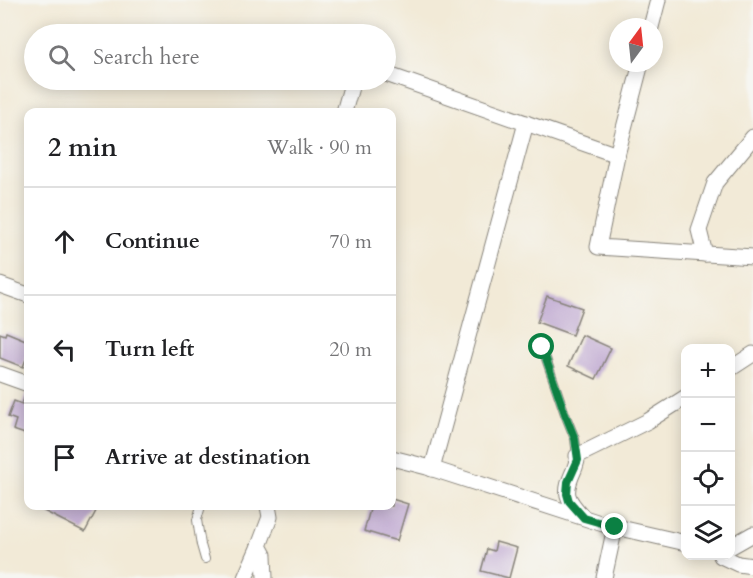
<!DOCTYPE html>
<html lang="en">
<head>
<meta charset="utf-8">
<style>
  :root { --surface:#fff; --page:#f6f6f6; --text:#202124; --muted:#757577; --line:#e0e0e0 }
  body { margin:0; font-family:Cardo,serif; background:var(--page); color:var(--text) }
  .controls { position:absolute; right:18px; bottom:18px; display:grid; overflow:hidden; border-radius:12px; box-shadow:0 3px 15px #0003 }
  .controls button { width:54px; height:54px; display:grid; place-items:center; padding:0; border:0; border-bottom:2px solid var(--line); background:var(--surface); color:var(--text); font:30px sans-serif }
  .compass { position:absolute; left:609px; top:18px; width:54px; height:54px; border-radius:50%; background:var(--surface); box-shadow:0 3px 15px #0003; rotate:15deg }
  .stop { position:absolute; width:18px; height:18px; margin:-14px; border:4px solid #0b8043; border-radius:50%; background:#fff }
  .stop.end { background:#0b8043; border-color:#fff; box-shadow:0 2px 6px #0008 }
  .list { margin:0; padding:0; list-style:none }
  h2 { display:flex; justify-content:space-between; align-items:center; height:78px; margin:0; padding:0 24px; font-size:26px }
  h2 small { font-size:20px; font-weight:400; color:var(--muted) }
  .list li { display:grid; grid-template-columns:39px 1fr auto; gap:18px; align-items:center; box-sizing:border-box; height:108px; padding:0 24px; border-top:2px solid var(--line) }
  .list b { display:block; font-size:22px; white-space:nowrap }
  .list em { font-size:20px; font-style:normal; color:var(--muted) }
  .icon { flex:none; width:33px; height:33px; fill:none; stroke:currentColor; stroke-width:2; stroke-linecap:round; stroke-linejoin:round }
  .map { position:relative; flex:none; width:753px; height:578px; overflow:hidden }
  .search { position:absolute; background:var(--surface); box-shadow:0 3px 15px #0003; left:24px; top:24px; width:372px; height:66px; display:flex; align-items:center; gap:15px; box-sizing:border-box; padding:0 21px; border-radius:33px; color:var(--muted); font-size:22px }
  .panel { position:absolute; background:var(--surface); box-shadow:0 3px 15px #0003; left:24px; top:108px; width:372px; height:402px; border-radius:12px }
  .map>svg:first-child { display:block }
  .building { fill:#c0a9d1 }
  .lines { fill:none; stroke-linecap:round; stroke-linejoin:round }
  .lane-casing { stroke:#87837a; stroke-width:10 }
  .street-casing { stroke:#87837a; stroke-width:17 }
  .lane { stroke:#fff; stroke-width:8 }
  .street { stroke:#fff; stroke-width:15 }
  .route { stroke:#0b8043; stroke-width:8 }
</style>
</head>
<body>
<div class="map">
<svg width="753" height="578" viewBox="0 0 753 578">
  <rect width="100%" height="100%" fill="#f6f6f2"/>
  <filter id="ink" filterUnits="userSpaceOnUse"><feTurbulence type="fractalNoise" baseFrequency=".0167" numOctaves="2"/><feDisplacementMap in="SourceGraphic" scale="12" xChannelSelector="R" yChannelSelector="G"/><feConvolveMatrix kernelMatrix="1 2 1 2 8 2 1 2 1" color-interpolation-filters="sRGB"/></filter>
  <filter id="wash" filterUnits="userSpaceOnUse"><feTurbulence type="fractalNoise" baseFrequency=".008" numOctaves="4" result="noise"/><feDisplacementMap in="SourceGraphic" scale="24" xChannelSelector="R" yChannelSelector="G"/><feGaussianBlur stdDeviation="1.35" result="paint"/><feColorMatrix in="noise" values="0 0 0 0 0 0 0 0 0 0 0 0 0 0 0 0 0 1.4 0 .05"/><feComposite in="paint" operator="in"/></filter>
  <g filter="url(#wash)">
    <rect width="100%" height="100%" fill="#f2ead7"/>
    <g id="blocks">
      <g class="building">
        <path d="M547,296L582,308L572,335L537,322Z"/>
        <path d="M6,332L28,341V354L23,367L0,358V333L5,335Z"/>
        <path d="M582,335L611,348L596,379L568,366Z"/>
        <path d="M26,393L28,394V435L13,430L16,420L8,417L14,401L22,404Z"/>
        <path d="M392,499L408,504L397,541L364,531L371,506H392Z"/>
        <path d="M34,506H85L96,511L85,532Z"/>
        <path d="M496,542L517,548L509,578L481,571L487,549L494,551Z"/>
      </g>
    </g>
  </g>
  <g filter="url(#ink)">
    <use href="#blocks" fill-opacity="0" stroke="#87837a" stroke-width="1.5"/>
    <g class="lines">
      <g class="lane-casing">
        <g id="lane">
          <path d="M542,347L565,414L575,439L577,456"/>
          <path d="M201,506L197,520L201,545L205,559"/>
        </g>
      </g>
      <g class="street-casing">
        <g id="street">
          <path d="M651,27L658,0"/>
          <path d="M641,63L617,155L598,247L753,257"/>
          <path d="M386,74L617,155"/>
          <path d="M344,112L353,80"/>
          <path d="M705,254L699,230L715,183L753,137"/>
          <path d="M0,285L28,295"/>
          <path d="M730,369L753,354"/>
          <path d="M0,374L28,384"/>
          <path d="M392,458L427,467L603,524L686,543"/>
          <path d="M432,469L526,123"/>
          <path d="M583,517C566,498 563,494 574,470C576,464 578,461 577,456L648,421L686,397"/>
          <path d="M730,547L753,534"/>
          <path d="M721,556L738,564L753,566"/>
          <path d="M245,578L259,546"/>
          <path d="M265,578L264,555L259,546L270,517L268,506"/>
          <path d="M604,578L615,527"/>
        </g>
      </g>
      <use href="#lane" class="lane"/>
      <use href="#street" class="street"/>
    </g>
  </g>
  <g class="lines" filter="url(#ink)">
    <path class="route" d="M542,347L565,414L575,439L578,460L568,482L567,494L569,501L584,518L615,527"/>
  </g>
</svg>
<div class="controls">
<button>+</button>
<button>−</button>
<button><svg class="icon" aria-label="locate" viewBox="0 0 24 24"><circle cx="12" cy="12" r="6"/><path d="M12 2v4M12 18v4M2 12h4M18 12h4"/></svg></button>
<button><svg class="icon" aria-label="layers" viewBox="0 0 24 24"><path d="M12 4l9 5-9 5-9-5zM3 14l9 5 9-5"/></svg></button>
</div>
<svg class="compass" viewBox="-18 -18 36 36"><path d="M0-13l5 13h-10z" fill="#e53935"/><path d="M0 13l5-13h-10z" fill="#757577"/></svg>
<div class="stop" style="left:542px;top:347px"></div>
<div class="stop end" style="left:615px;top:527px"></div>
<div class="search"><svg class="icon" aria-label="search" viewBox="0 0 24 24"><circle cx="10" cy="10" r="6"/><path d="M15 15l6 6"/></svg>Search here</div>
<section class="panel">
<h2>2 min<small>Walk · 90 m</small></h2>
<ul class="list">
<li><svg class="icon" aria-label="ahead" viewBox="0 0 24 24"><path d="M12 20V5M6 11l6-6 6 6"/></svg><div><b>Continue</b></div><em>70 m</em></li>
<li><svg class="icon" aria-label="left" viewBox="0 0 24 24"><path d="M17 20v-9H6M10 6l-5 5 5 5"/></svg><div><b>Turn left</b></div><em>20 m</em></li>
<li><svg class="icon" aria-label="arrive" viewBox="0 0 24 24"><path d="M6 21V4h12l-3 4 3 4H6"/></svg><div><b>Arrive at destination</b></div></li>
</ul>
</section>
</div>
</body>
</html>
